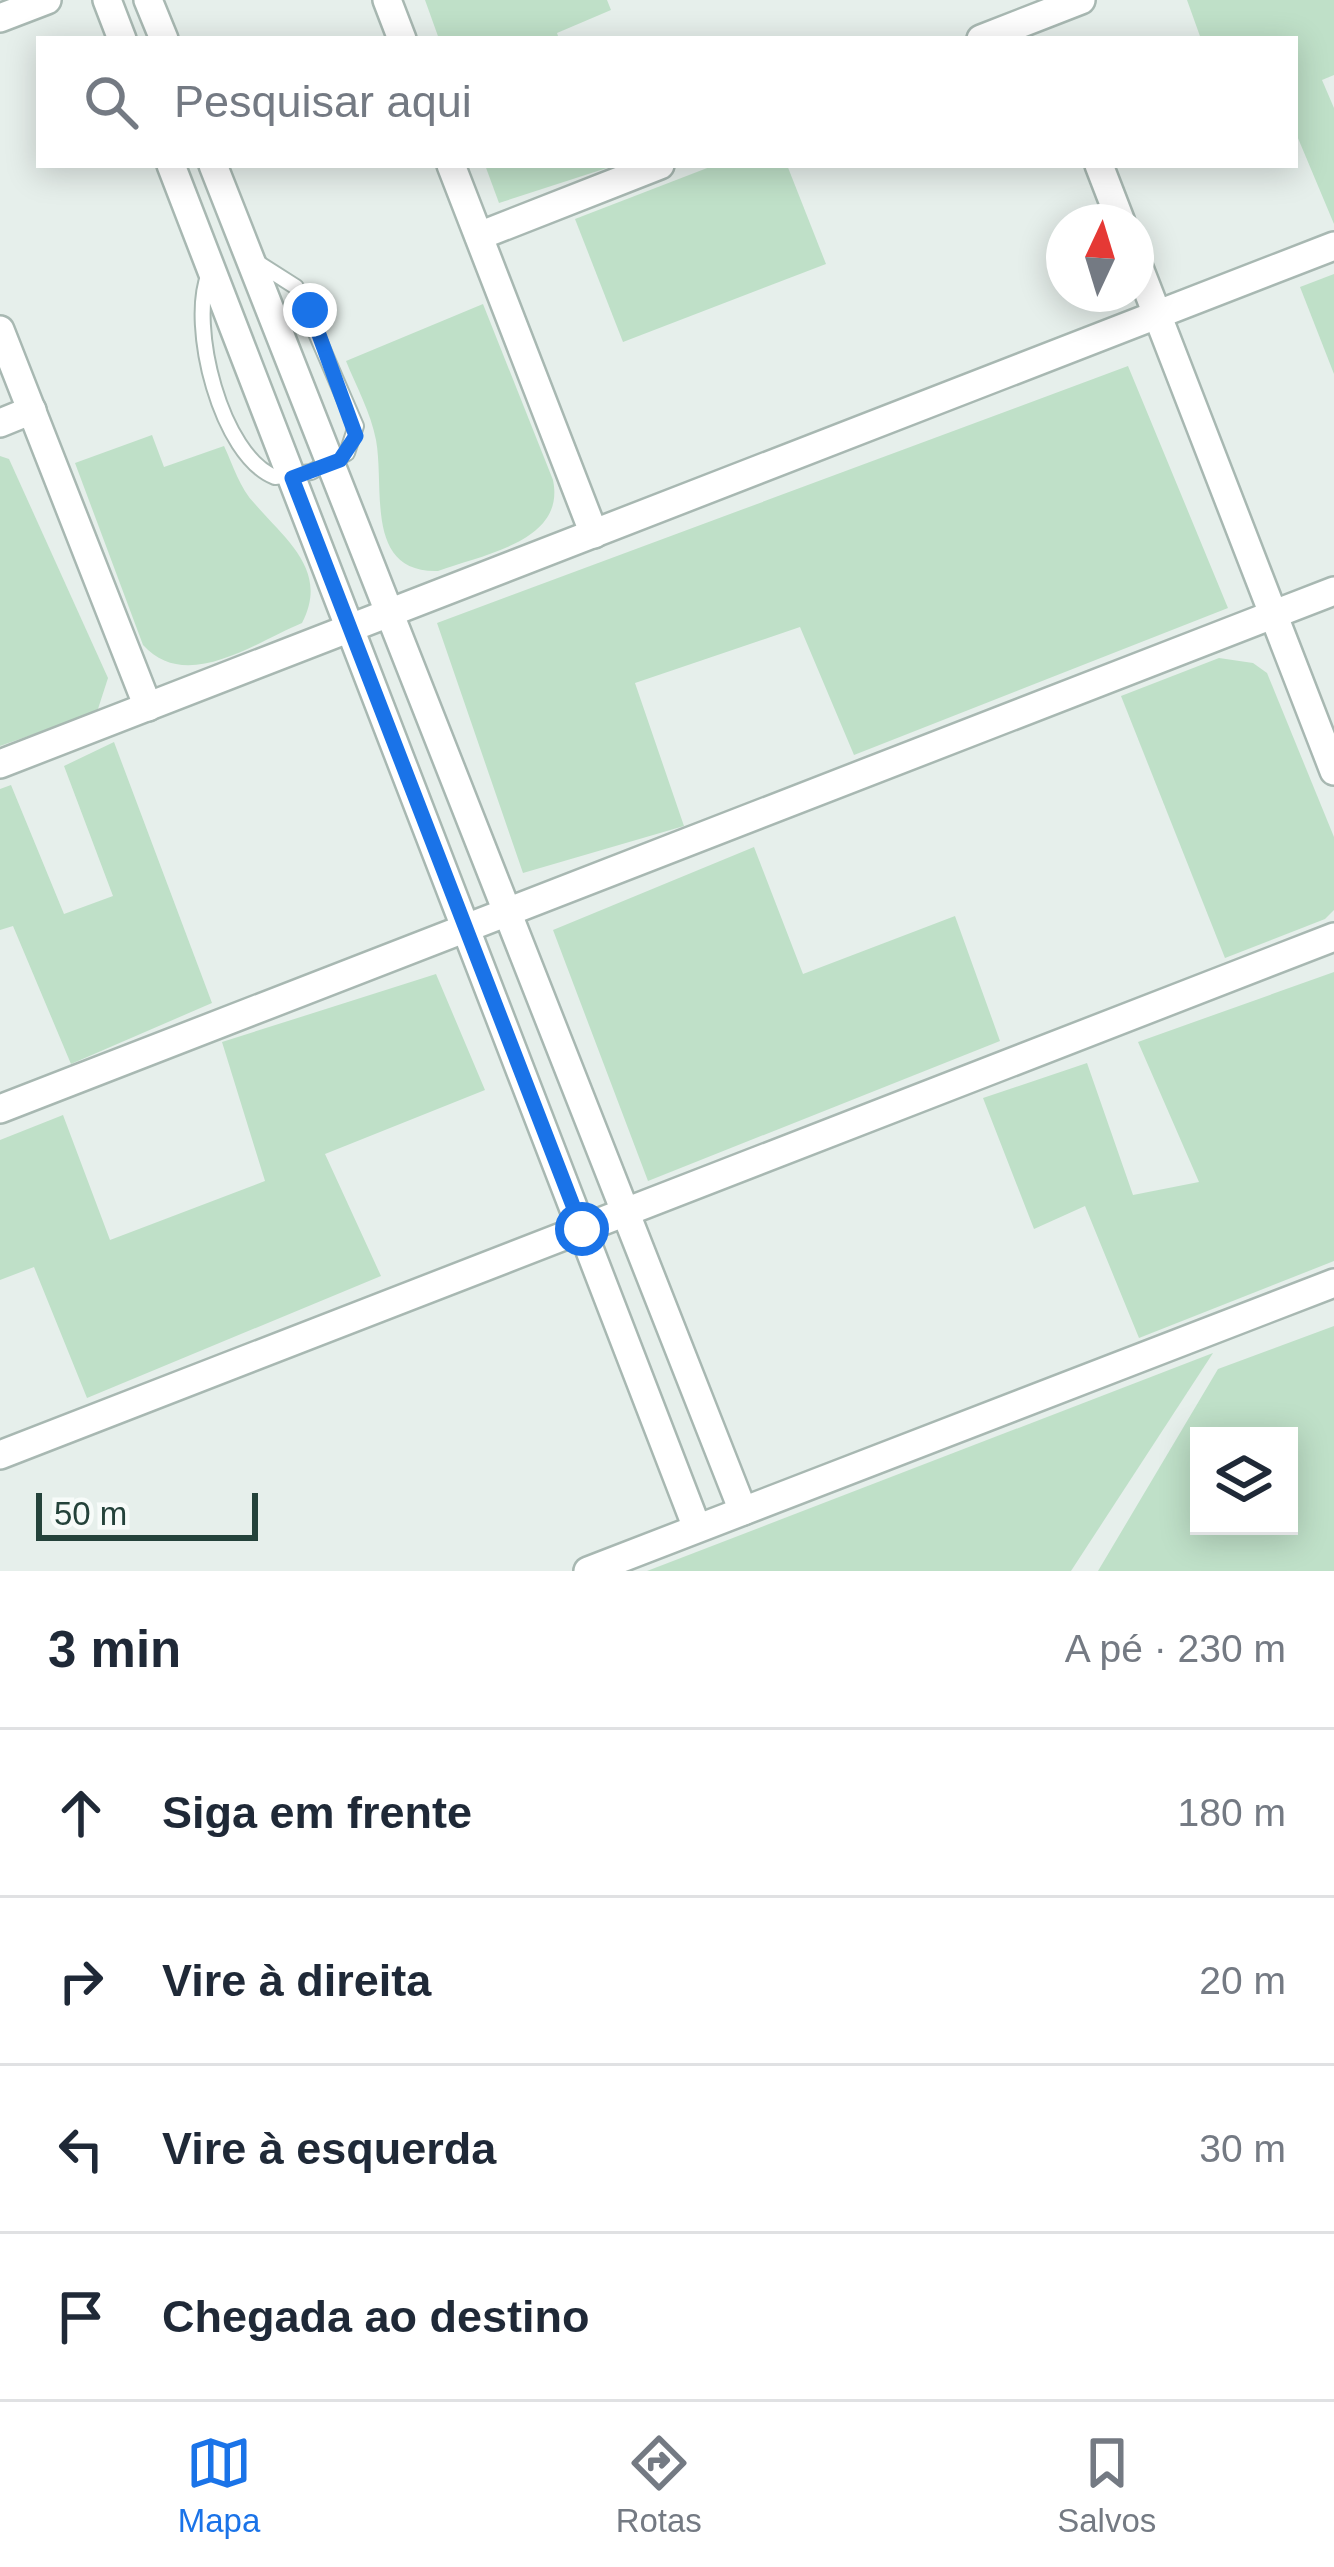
<!DOCTYPE html>
<html lang="pt">
<head>
<meta charset="utf-8">
<style>
  :root { --surface:#fff; --page:#f6f6f7; --text:#1f2937; --muted:#747a83; --line:#e0e1e3; --accent:#1a73e8 }
  body { margin:0; font-family:Arial,sans-serif; background:var(--page); color:var(--text) }
  .controls { position:absolute; right:36px; bottom:36px; display:grid; overflow:hidden; border-radius:0px; box-shadow:0 6px 30px #0003 }
  .controls button { width:108px; height:108px; display:grid; place-items:center; padding:0; border:0; border-bottom:3px solid var(--line); background:var(--surface); color:var(--text); font:60px sans-serif }
  .compass { position:absolute; left:1046px; top:204px; width:108px; height:108px; border-radius:50%; background:var(--surface); box-shadow:0 6px 30px #0003; rotate:4deg }
  .scale { position:absolute; left:36px; bottom:30px; width:222px; box-sizing:border-box; padding-left:12px; border:6px solid #24423a; border-top:0; font-size:33px; line-height:42px; white-space:nowrap; color:#24423a; -webkit-text-stroke:9px #f7fbf9; paint-order:stroke }
  .stop { position:absolute; width:36px; height:36px; margin:-27px; border:9px solid #1a73e8; border-radius:50%; background:#fff }
  .stop.end { background:#1a73e8; border-color:#fff; box-shadow:0 3px 12px #0008 }
  .list { margin:0; padding:0; list-style:none }
  h2 { display:flex; justify-content:space-between; align-items:center; height:156px; margin:0; padding:0 48px; font-size:51px }
  h2 small { font-size:39px; font-weight:400; color:var(--muted) }
  .list li { display:grid; grid-template-columns:78px 1fr auto; gap:36px; align-items:center; box-sizing:border-box; height:168px; padding:0 48px; border-top:3px solid var(--line) }
  .list b { display:block; font-size:45px; white-space:nowrap }
  .list em { font-size:39px; font-style:normal; color:var(--muted) }
  .icon { flex:none; width:66px; height:66px; fill:none; stroke:currentColor; stroke-width:2; stroke-linecap:round; stroke-linejoin:round }
  .map { position:relative; flex:none; width:1334px; height:1571px; overflow:hidden }
  .search { position:absolute; background:var(--surface); box-shadow:0 6px 30px #0003; left:36px; right:36px; top:36px; height:132px; display:flex; align-items:center; gap:30px; box-sizing:border-box; padding:0 42px; border-radius:0px; color:var(--muted); font-size:45px }
  .sheet { height:828px; background:var(--surface) }
  nav { display:flex; justify-content:space-around; align-items:center; box-sizing:border-box; height:168px; border-top:3px solid var(--line); background:var(--surface); font-size:33px; color:var(--muted) }
  nav a { display:grid; justify-items:center; gap:6px }
  nav .on { color:var(--accent) }
  .map>svg:first-child { display:block }
  .green { fill:#bfe0c8; fill-rule:evenodd }
  .lines { fill:none; stroke-linecap:round; stroke-linejoin:round }
  .service-casing { stroke:#a8b8b2; stroke-width:18 }
  .minor-casing { stroke:#a8b8b2; stroke-width:32 }
  .service { stroke:#fff; stroke-width:14 }
  .minor { stroke:#fff; stroke-width:27 }
  .route { stroke:#1a73e8; stroke-width:15 }
</style>
</head>
<body>
<div class="map">
<svg width="1334" height="1571" viewBox="0 0 1334 1571">
  <rect width="100%" height="100%" fill="#e6efeb"/>
  <g class="green">
    <path d="M425,0H607L611,10L557,33L559,39H439Z"/>
    <path d="M1187,0H1334V75L1322,80L1334,108V224L1295,131V39H1201Z"/>
    <path d="M485,165H609L610,167L499,203Z"/>
    <path d="M715,165H787L826,264L623,342L575,219Z"/>
    <path d="M1334,274V374L1300,287Z"/>
    <path d="M483,304L553,480C566,542 483,554 438,571C364,573 385,489 376,440C371,413 356,386 346,361Z"/>
    <path d="M1128,366L1228,608L854,755L800,627L635,683L684,826L523,873L437,623Z"/>
    <path d="M152,435L164,467L224,446C233,465 240,489 255,504C287,541 329,571 302,623C254,643 186,693 143,645L75,463Z"/>
    <path d="M0,456L9,459L108,678L97,712L0,746Z"/>
    <path d="M1219,658L1253,663L1267,673L1334,837V910L1325,919L1225,958L1121,696Z"/>
    <path d="M114,742L212,1003L71,1064L13,926L0,930V789L11,785L64,914L113,896L64,766Z"/>
    <path d="M754,847L803,974L955,916L1000,1041L648,1181L553,930Z"/>
    <path d="M1334,972V1261L1139,1338L1085,1206L1034,1229L983,1098L1087,1063L1133,1195L1199,1182L1138,1042Z"/>
    <path d="M436,974L485,1090L325,1154L381,1276L87,1398L34,1267L0,1280V1140L63,1115L110,1240L265,1181L222,1042Z"/>
    <path d="M1334,1326V1571H1098L1218,1369ZM1199,1436H1289V1526H1199Z"/>
    <path d="M1213,1353L1071,1571H647Z"/>
  </g>
  <g class="lines">
    <g class="service-casing">
      <path id="service" d="M209,274C188,325 221,456 275,477L311,472L347,453L356,426L296,287L252,259"/>
    </g>
    <g class="minor-casing">
      <g id="minor">
        <path d="M107,0L122,39"/>
        <path d="M148,0L164,39"/>
        <path d="M387,0L402,39"/>
        <path d="M0,18L47,0"/>
        <path d="M981,39L1081,0"/>
        <path d="M171,165L697,1528"/>
        <path d="M213,165L743,1511"/>
        <path d="M451,165L594,534"/>
        <path d="M1099,165L1121,222"/>
        <path d="M479,236L660,165"/>
        <path d="M1136,260L1334,771"/>
        <path d="M0,330L148,707"/>
        <path d="M0,423L32,410"/>
        <path d="M0,764L1334,246"/>
        <path d="M0,1109L1334,591"/>
        <path d="M0,1455L1334,937"/>
        <path d="M588,1571L1334,1283"/>
      </g>
    </g>
    <use href="#service" class="service"/>
    <use href="#minor" class="minor"/>
  </g>
  <g class="lines">
    <path class="route" d="M310,310L356,436L340,460L292,478L582,1229"/>
  </g>
</svg>
<div class="controls">
<button><svg class="icon" aria-label="layers" viewBox="0 0 24 24"><path d="M12 4l9 5-9 5-9-5zM3 14l9 5 9-5"/></svg></button>
</div>
<svg class="compass" viewBox="-18 -18 36 36"><path d="M0-13l5 13h-10z" fill="#e53935"/><path d="M0 13l5-13h-10z" fill="#747a83"/></svg>
<div class="scale">50 m</div>
<div class="stop" style="left:582px;top:1229px"></div>
<div class="stop end" style="left:310px;top:310px"></div>
<div class="search"><svg class="icon" aria-label="search" viewBox="0 0 24 24"><circle cx="10" cy="10" r="6"/><path d="M15 15l6 6"/></svg>Pesquisar aqui</div>
</div>
<section class="sheet">
<h2>3 min<small>A pé · 230 m</small></h2>
<ul class="list">
<li><svg class="icon" aria-label="ahead" viewBox="0 0 24 24"><path d="M12 20V5M6 11l6-6 6 6"/></svg><div><b>Siga em frente</b></div><em>180 m</em></li>
<li><svg class="icon" aria-label="right" viewBox="0 0 24 24"><path d="M7 20v-9h11M14 6l5 5-5 5"/></svg><div><b>Vire à direita</b></div><em>20 m</em></li>
<li><svg class="icon" aria-label="left" viewBox="0 0 24 24"><path d="M17 20v-9H6M10 6l-5 5 5 5"/></svg><div><b>Vire à esquerda</b></div><em>30 m</em></li>
<li><svg class="icon" aria-label="arrive" viewBox="0 0 24 24"><path d="M6 21V4h12l-3 4 3 4H6"/></svg><div><b>Chegada ao destino</b></div></li>
</ul>
</section>
<nav>
<a class="on"><svg class="icon" aria-label="map" viewBox="0 0 24 24"><path d="M3 6l6-2 6 2 6-2v14l-6 2-6-2-6 2zM9 4v14M15 6v14"/></svg>Mapa</a>
<a><svg class="icon" aria-label="directions" viewBox="0 0 24 24"><path d="M12 3l9 9-9 9-9-9zM9 14v-3h6M13 9l2 2-2 2"/></svg>Rotas</a>
<a><svg class="icon" aria-label="saved" viewBox="0 0 24 24"><path d="M7 4h10v16l-5-4-5 4z"/></svg>Salvos</a>
</nav>
</body>
</html>
